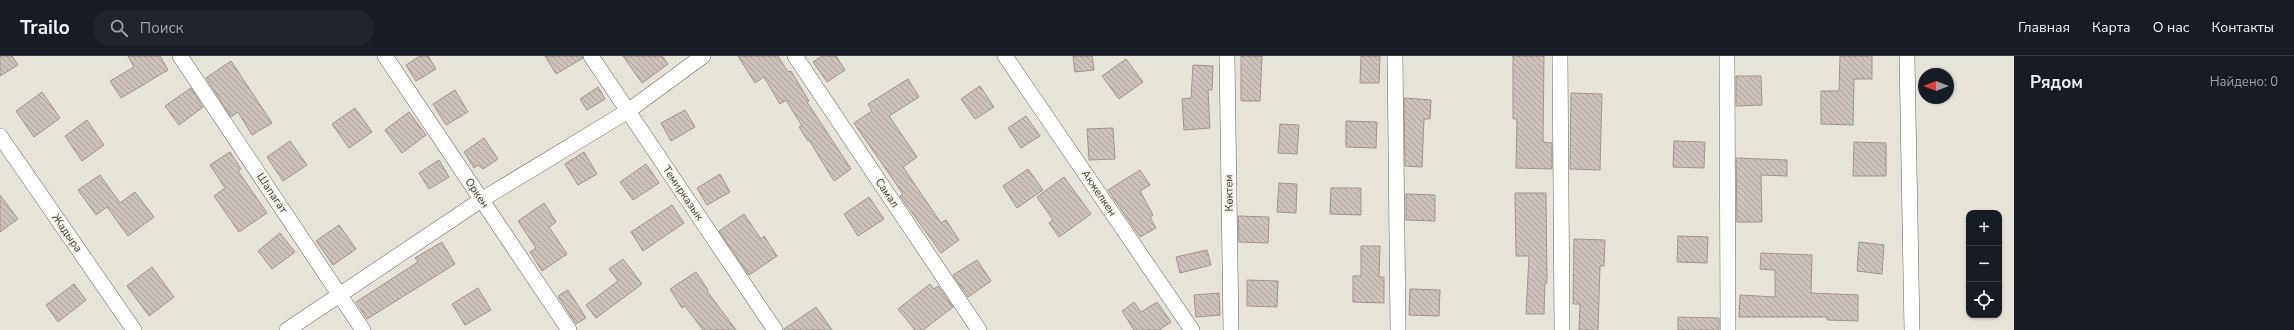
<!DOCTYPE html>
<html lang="ru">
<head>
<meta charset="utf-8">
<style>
  :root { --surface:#171b24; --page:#20242c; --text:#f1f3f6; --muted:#9ea1a6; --line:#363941 }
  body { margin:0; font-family:"Nunito Sans",sans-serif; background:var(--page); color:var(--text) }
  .controls { position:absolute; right:12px; bottom:12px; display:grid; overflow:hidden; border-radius:8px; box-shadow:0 1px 3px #0004 }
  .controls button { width:36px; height:36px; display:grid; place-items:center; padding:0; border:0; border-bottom:1px solid var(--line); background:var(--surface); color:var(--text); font:20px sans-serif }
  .compass { position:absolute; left:1918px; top:12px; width:36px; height:36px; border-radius:50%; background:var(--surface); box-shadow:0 1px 3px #0004; rotate:270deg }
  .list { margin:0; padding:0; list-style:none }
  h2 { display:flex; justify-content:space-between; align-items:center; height:52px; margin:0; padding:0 16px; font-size:17px }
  h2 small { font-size:13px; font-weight:400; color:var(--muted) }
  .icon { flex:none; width:22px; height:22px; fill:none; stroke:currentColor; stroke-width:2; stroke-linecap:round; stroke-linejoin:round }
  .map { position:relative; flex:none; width:2014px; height:274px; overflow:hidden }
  header { display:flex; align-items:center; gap:24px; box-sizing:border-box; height:56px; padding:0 20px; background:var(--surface); border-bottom:1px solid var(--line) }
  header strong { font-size:19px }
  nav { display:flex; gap:22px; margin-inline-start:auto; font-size:14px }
  .search { width:280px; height:36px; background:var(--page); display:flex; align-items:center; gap:10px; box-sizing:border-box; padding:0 14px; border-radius:16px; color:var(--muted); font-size:15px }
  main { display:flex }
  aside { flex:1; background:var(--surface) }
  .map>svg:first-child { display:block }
  .building { fill:url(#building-back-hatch); stroke:#9f958f }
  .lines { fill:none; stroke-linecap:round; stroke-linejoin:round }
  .street-casing { stroke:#69675d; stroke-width:16 }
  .street { stroke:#fff; stroke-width:15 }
  .labels { text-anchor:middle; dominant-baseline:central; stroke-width:3.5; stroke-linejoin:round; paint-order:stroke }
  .street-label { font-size:11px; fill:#3d3c38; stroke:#f3f1e6 }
</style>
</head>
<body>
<header>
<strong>Trailo</strong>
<div class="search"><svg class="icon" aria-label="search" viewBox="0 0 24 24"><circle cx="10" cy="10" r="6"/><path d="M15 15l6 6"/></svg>Поиск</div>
<nav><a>Главная</a><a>Карта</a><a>О нас</a><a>Контакты</a></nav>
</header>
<main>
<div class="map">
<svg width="2014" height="274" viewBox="0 0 2014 274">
  <defs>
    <pattern id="building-back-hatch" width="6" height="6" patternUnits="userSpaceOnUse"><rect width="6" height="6" fill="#cec3bc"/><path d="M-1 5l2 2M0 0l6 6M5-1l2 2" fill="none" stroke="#a8a09a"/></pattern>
  </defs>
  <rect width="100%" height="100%" fill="#e6e4d9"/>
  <g class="building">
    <path d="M0,0H12L18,9L0,20Z"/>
    <path d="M128,0H160L168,14L121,42L110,25L134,11Z"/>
    <path d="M420,0H428L436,13L416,25L406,9Z"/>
    <path d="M545,0H582L583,2L556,18Z"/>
    <path d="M623,0H662L668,8L642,27Z"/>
    <path d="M738,0H778L788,16L791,15L809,45L807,46L851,113L834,125L809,84L808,85L799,71L802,70L786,44L780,48L764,21L755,27Z"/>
    <path d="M822,0H836L845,14L827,26L813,6Z"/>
    <path d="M1073,0H1092L1094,14L1075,16Z"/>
    <path d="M1241,0H1262L1260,45H1241Z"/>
    <path d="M1361,0H1380L1379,27H1360Z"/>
    <path d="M1513,0H1544L1543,86L1552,87V113L1516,112L1517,63H1513Z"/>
    <path d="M1840,0H1872V23H1854L1853,69L1821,68V35H1839Z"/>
    <path d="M1126,3L1143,26L1119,43L1102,20Z"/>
    <path d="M231,5L272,67L252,79L238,56L231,61L206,22Z"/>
    <path d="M1193,9L1213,10L1212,34H1208L1210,72L1184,74L1182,43L1191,42Z"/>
    <path d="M1736,20H1761L1762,49L1736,50Z"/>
    <path d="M908,23L919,41L889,60L917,101L903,111L941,167L946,164L959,184L941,197L900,140L903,138L854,67L872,55L868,48Z"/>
    <path d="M980,30L994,51L975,63L961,43Z"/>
    <path d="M598,31L605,43L587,54L580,43Z"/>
    <path d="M191,32L203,51L179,69L165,50Z"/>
    <path d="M455,34L468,56L446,69L433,48Z"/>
    <path d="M42,36L60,62L34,81L16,55Z"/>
    <path d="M1571,37L1602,38L1600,114L1570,113Z"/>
    <path d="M1404,42L1431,44L1430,63H1424L1422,111L1405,110Z"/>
    <path d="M355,52L372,76L349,92L332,68Z"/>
    <path d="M685,54L695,71L671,85L661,67Z"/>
    <path d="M409,56L426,79L402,97L385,74Z"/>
    <path d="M1026,60L1040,80L1021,92L1008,72Z"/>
    <path d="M87,64L104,89L82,105L65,80Z"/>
    <path d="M1346,65L1377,66L1376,92L1346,91Z"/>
    <path d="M1280,68L1299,69L1297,98L1278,97Z"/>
    <path d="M1113,72L1115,103L1089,104L1087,73Z"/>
    <path d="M484,82L498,103L483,113L478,109L474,112L464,96Z"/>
    <path d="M290,85L307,109L283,125L267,101Z"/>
    <path d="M1674,85L1705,86L1704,112L1673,111Z"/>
    <path d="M1854,86L1886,87V120H1853Z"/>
    <path d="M230,96L241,113L238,115L267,157L239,176L214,140L225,132L210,109Z"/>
    <path d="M584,96L597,118L578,129L565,108Z"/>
    <path d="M1736,102L1787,104V120L1761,119L1762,166H1737Z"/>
    <path d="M439,104L449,121L429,133L419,117Z"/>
    <path d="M646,108L659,127L633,144L620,126Z"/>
    <path d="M1028,113L1043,134L1017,152L1003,130Z"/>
    <path d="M1140,114L1150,129L1140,135L1153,159L1150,161L1156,172L1140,181L1108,134Z"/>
    <path d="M720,118L730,136L707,149L697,132Z"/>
    <path d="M100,119L120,147L135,136L154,161L128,180L107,151L96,159L78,134Z"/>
    <path d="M1064,121L1091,158L1059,181L1049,167L1053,164L1037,141Z"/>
    <path d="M1279,127L1297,128L1296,157L1277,156Z"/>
    <path d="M1331,132H1361V159L1330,158Z"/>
    <path d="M1515,137H1546L1547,227H1545L1544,258H1526L1529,200H1516Z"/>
    <path d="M1406,138L1435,139V165L1406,164Z"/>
    <path d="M0,139L18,163L0,176Z"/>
    <path d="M869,141L884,163L858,180L844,158Z"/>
    <path d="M544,147L556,166L549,171L567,198L542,215L530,196L536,192L518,165Z"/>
    <path d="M672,149L684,167L643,195L631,176Z"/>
    <path d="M744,158L761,183L764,180L777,200L749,219L719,175Z"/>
    <path d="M1238,160L1269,161L1268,187L1239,186Z"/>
    <path d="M339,169L356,193L333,209L316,185Z"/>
    <path d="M280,177L295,196L272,213L258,195Z"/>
    <path d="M1678,180L1708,181L1707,207L1677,206Z"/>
    <path d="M1574,183L1605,184L1604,210H1600L1598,274H1579L1580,248H1573Z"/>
    <path d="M442,186L455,208L367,263L356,246L418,206L415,202Z"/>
    <path d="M1859,186L1884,189L1882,218L1857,215Z"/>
    <path d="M1361,190H1380L1379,221H1384V247L1353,246V220H1361Z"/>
    <path d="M1207,194L1211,209L1180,217L1176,201Z"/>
    <path d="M1761,197L1812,199L1811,237L1858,239V265L1827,264V261H1739L1740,239L1775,241V214L1760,213Z"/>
    <path d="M623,203L642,228L596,262L586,249L618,225L609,213Z"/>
    <path d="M977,204L991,225L968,241L953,219Z"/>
    <path d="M152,211L174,241L149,260L127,230Z"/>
    <path d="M696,216L708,234L707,235L736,274H703L685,250L682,252L670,233Z"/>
    <path d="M1247,224L1278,225L1277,251L1247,250Z"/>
    <path d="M74,228L86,244L58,266L46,249Z"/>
    <path d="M930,228L934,233L938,230L953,251L923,274H915L898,253Z"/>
    <path d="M478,232L491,254L465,269L452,248Z"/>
    <path d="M1410,233L1440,234L1439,260L1409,259Z"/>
    <path d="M568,234L586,262L576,268L558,240Z"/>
    <path d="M1219,237L1220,259L1196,261L1194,239Z"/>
    <path d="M1134,246L1141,256L1157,246L1171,266L1159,274H1134L1122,255Z"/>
    <path d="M816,251L832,274H784V273Z"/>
    <path d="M1678,261L1719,262V274H1678Z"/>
  </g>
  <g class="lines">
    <g class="street-casing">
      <g id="street">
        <path d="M180,0L363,274"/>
        <path d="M385,0L569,274"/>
        <path d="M591,0L775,274"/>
        <path d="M795,0L979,274"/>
        <path d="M1005,0L1192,274"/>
        <path d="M1227,0L1231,274"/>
        <path d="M1395,0L1398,274"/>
        <path d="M1560,0L1562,274"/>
        <path d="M1727,0L1728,274"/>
        <path d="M1907,0L1912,274"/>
        <path d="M0,80L134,274"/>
        <path d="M287,274L481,144L628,55L703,0"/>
      </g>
    </g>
    <use href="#street" class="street"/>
  </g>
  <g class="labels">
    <g class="street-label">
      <text transform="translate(272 137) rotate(56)">Шапагат</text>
      <text transform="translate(477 137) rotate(56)">Оркен</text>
      <text transform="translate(683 137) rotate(56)">Темирказык</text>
      <text transform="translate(887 137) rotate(56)">Самал</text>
      <text transform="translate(1099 137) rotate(56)">Акжелкен</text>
      <text transform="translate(1229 137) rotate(-91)">Көктем</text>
      <text transform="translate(67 177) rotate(55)">Жадыра</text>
    </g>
  </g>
</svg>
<div class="controls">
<button>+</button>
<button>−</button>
<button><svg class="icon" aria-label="locate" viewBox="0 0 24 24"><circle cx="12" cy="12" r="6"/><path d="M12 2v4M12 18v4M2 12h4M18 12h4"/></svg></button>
</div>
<svg class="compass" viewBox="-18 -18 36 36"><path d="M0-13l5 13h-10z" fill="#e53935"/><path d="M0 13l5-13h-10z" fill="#9ea1a6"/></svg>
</div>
<aside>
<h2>Рядом<small>Найдено: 0</small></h2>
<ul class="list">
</ul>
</aside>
</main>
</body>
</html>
